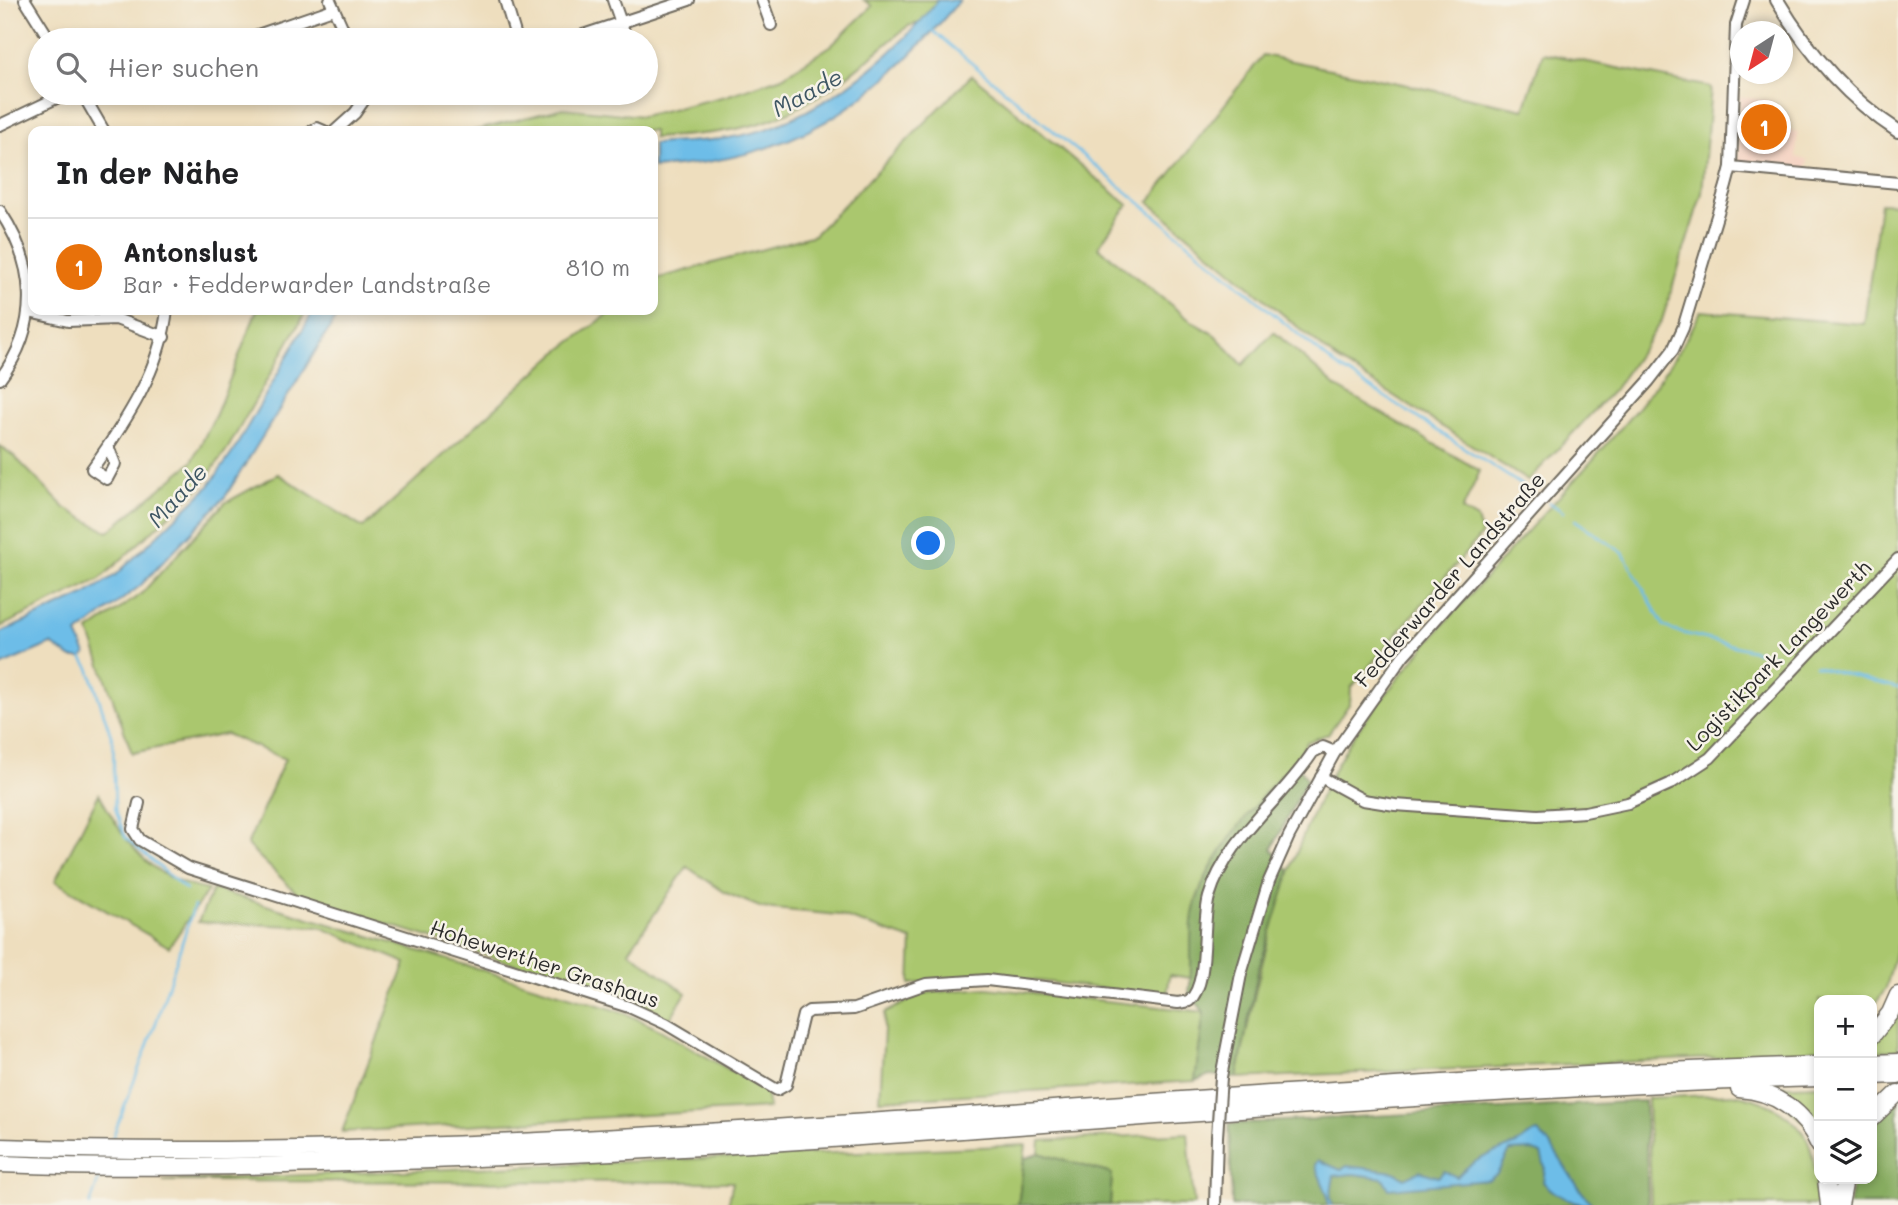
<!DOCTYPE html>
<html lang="de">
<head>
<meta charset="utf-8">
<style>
  :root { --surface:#fff; --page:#f2f2f2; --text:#202124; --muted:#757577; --line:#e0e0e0; --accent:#0f766e }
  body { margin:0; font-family:Mali,sans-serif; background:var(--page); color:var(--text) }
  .controls { position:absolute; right:21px; bottom:21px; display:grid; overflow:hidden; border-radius:14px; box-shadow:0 4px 10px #0003 }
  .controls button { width:63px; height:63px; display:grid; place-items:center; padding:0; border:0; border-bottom:2px solid var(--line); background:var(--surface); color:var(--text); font:35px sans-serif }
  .compass { position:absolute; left:1730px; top:21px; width:63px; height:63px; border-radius:50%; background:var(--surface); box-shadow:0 4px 10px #0003; rotate:216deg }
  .you { position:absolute; left:929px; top:544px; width:24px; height:24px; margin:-18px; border:5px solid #fff; border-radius:50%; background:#1a73e8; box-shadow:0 0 0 10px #1a73e833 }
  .badge { display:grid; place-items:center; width:46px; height:46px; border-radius:50%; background:var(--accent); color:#fff; font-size:23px; font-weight:700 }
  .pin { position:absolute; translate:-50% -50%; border:4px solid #fff; box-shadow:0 2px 7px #0006 }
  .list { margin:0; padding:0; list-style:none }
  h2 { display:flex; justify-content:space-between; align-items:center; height:91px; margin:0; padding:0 28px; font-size:30px }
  h2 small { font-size:23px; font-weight:400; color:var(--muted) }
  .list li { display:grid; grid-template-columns:46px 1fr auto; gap:21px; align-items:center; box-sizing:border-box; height:98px; padding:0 28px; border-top:2px solid var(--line) }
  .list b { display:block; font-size:26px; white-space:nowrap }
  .list p { margin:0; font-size:23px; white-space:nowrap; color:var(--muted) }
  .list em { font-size:23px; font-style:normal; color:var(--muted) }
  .icon { flex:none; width:38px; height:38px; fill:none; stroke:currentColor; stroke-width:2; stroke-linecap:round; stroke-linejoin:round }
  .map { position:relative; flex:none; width:1898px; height:1205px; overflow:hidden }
  .search { position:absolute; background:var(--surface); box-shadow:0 4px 10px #0003; left:28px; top:28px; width:630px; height:77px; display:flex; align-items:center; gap:18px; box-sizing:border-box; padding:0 24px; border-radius:38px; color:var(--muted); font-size:26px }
  .panel { position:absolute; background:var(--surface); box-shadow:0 4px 10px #0003; left:28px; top:126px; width:630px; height:189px; border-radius:14px }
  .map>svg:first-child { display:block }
  .built { fill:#f5d3c2 }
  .green { fill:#aac76e; stroke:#6a794c; stroke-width:2 }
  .forest { fill:#87ac61; stroke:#596c46; stroke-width:2 }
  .water { fill:#6dbde8; stroke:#4c748a; stroke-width:2 }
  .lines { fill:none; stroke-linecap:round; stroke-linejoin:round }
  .stream { stroke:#6dbde8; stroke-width:2.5 }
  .minor-casing { stroke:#6f6a5e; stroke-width:14 }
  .major-casing { stroke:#6f6a5e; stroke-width:16 }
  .highway-casing { stroke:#6f6a5e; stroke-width:19 }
  .minor { stroke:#fff; stroke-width:10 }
  .major { stroke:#fff; stroke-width:12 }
  .highway { stroke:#fff; stroke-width:16 }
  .minor-bridge-casing { stroke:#6f6a5e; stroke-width:14; stroke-linecap:butt }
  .minor-bridge { stroke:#fff; stroke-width:10 }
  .labels { text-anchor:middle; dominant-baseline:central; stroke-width:5; stroke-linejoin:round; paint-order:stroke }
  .street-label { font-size:21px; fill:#2b2b2b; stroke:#f7f3e8 }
  .water-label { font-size:23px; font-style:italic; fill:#3f5764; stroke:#f7f3e8 }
</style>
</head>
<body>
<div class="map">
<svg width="1898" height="1205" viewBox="0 0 1898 1205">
  <rect width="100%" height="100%" fill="#f7f3e8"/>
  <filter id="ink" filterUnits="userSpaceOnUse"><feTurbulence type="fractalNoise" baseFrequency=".0143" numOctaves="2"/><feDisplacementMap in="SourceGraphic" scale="14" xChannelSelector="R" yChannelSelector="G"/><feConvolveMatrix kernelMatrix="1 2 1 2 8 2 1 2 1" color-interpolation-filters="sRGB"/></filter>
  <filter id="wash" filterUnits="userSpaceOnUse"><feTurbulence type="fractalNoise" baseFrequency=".00686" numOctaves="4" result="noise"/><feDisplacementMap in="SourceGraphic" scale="28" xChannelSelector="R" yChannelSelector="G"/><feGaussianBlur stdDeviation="1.57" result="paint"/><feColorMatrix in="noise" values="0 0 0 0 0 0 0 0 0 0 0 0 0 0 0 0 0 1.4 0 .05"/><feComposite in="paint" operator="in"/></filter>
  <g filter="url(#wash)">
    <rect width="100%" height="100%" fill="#eedebe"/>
    <path class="built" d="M1740,97L1772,101L1770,126L1798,132L1796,157L1808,160L1806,173L1738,164Z"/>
    <g class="green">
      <path d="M864,0H938L920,23L908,26C867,59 826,99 775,118C737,133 693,135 653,138V131H473L563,108L642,116L726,96L782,77L832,45L872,6Z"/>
      <path d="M1543,53L1711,87L1702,193L1662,320L1617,386L1528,481L1336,359L1149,202L1263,55L1524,109Z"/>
      <path d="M972,75L1128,205L1098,247L1191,321L1215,335L1243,365L1274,332L1337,387L1480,471L1462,510L1477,519L1482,534L1351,688L1350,703L1328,734L1307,742L1295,761L1264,794L1209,871L1195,903L1191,978L1170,975L1167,996L987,975L910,984L912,940L839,915L762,908L726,893L687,867L629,951L686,993L668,1022L622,998L301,897L247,845L285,759L226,734L132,753L89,631L141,594L225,503L278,474L363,528L555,354L614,310H653V281L656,279L814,235Z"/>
      <path d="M1880,203L1898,204V942L1886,988L1872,1009V1000H1819V1048L1790,1055L1237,1078C1260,961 1288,843 1351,740C1362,722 1377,706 1390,689C1432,635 1479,585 1525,534C1588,464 1659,396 1701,311L1864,324Z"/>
      <path d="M257,310H307L228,448L200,487L100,579L0,627V446L14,456L65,508L108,532L192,462L216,414Z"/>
      <path d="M99,794C126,843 149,880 208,890L169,947L55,881Z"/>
      <path d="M213,889L625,1013L658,1029L766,1091L769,1108L342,1132L406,963L320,927L198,922Z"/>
      <path d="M987,988L1204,1012L1195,1081L880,1100L885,1013L924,993Z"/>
      <path d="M1898,1007V1051L1872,1052V1041Z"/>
      <path d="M1819,1085V1135L1764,1087Z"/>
      <path d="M1733,1094C1762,1099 1791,1112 1807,1139C1815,1154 1816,1187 1820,1205H1651L1648,1098Z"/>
      <path d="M1188,1133L1194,1205H1110L1112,1174L1039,1153L1040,1141Z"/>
      <path d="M1026,1145L1018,1205H728L733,1182L163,1181Z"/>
    </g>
    <g class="forest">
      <path d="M1295,761L1307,779L1272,849L1290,872L1258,971L1237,1078L1210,1075L1195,1081L1204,1012L1189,993C1194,964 1187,930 1196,902C1209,856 1262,795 1295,761Z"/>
      <path d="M1645,1101L1648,1205H1232L1229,1124Z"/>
      <path d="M1898,1101V1205H1849L1853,1179H1872C1872,1148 1867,1119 1898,1101Z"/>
      <path d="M1039,1153L1112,1174L1110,1205H1018L1024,1159Z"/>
    </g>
    <g class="water">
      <path d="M938,0H960C869,108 797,159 653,168V144C696,141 744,141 784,122C843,96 899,51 938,0Z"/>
      <path d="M314,310H341L225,497L140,586L77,634L86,654L82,658H72L51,644L0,666V633L84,595L117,574L208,487L233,452Z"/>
      <path d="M1538,1132C1561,1153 1571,1183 1593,1205C1574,1205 1556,1196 1543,1182L1545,1167L1541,1154L1531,1150L1510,1151L1497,1174L1488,1180L1389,1189L1383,1178L1353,1174L1334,1176L1330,1198L1333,1205H1328L1327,1194L1315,1165L1318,1160L1341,1170L1347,1166L1394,1172L1405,1178L1420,1171L1438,1177L1444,1171L1457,1177C1473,1158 1492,1154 1514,1145C1523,1142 1527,1134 1538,1132Z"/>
    </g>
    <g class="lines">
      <g class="stream">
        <path d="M933,31L1334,364L1531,491"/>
        <path d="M1549,502L1563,512"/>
        <path d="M1575,520L1623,553L1664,626L1674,631L1776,656"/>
        <path d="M81,656L89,668L113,742L115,808L125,837L186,890"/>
        <path d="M1815,666L1898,688"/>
        <path d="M111,1142L156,1023L194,906"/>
        <path d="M90,1205L101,1172"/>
      </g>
    </g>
  </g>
  <g filter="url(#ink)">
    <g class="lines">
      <g class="minor-casing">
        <g id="minor">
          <path d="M25,0L50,40"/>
          <path d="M330,0L348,40"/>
          <path d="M505,0L517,40"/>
          <path d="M613,0L627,40"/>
          <path d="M762,0L771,25"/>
          <path d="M243,40L333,9"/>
          <path d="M568,40L689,0"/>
          <path d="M82,93L104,131"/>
          <path d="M0,125L67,93"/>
          <path d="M312,131L317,128L324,131"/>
          <path d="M335,131L355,113L369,93"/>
          <path d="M1731,167L1898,183"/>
          <path d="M0,211C36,265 41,325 0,379"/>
          <path d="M29,312L68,321L116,319L164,337"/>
          <path d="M108,446L115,464L107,479L92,469C127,420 160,370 167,310"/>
          <path d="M1321,777L1363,800L1395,805L1538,815L1585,812L1628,803L1670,784L1710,758L1898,559"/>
          <path d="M139,803L133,829L140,840L188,868L629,1007L666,1024L777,1090L786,1085L803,1015L809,1011L854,1009L926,984L987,980L1178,1003L1189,1001C1210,983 1201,925 1209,897C1226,839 1281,801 1313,752L1323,747L1335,752"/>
          <path d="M1221,1077L1241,974L1269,881L1289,836L1335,752L1403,656L1649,381L1673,350L1683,328L1726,186L1731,167L1736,25L1744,0"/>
          <path d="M1215,1205L1217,1137"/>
        </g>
      </g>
      <g class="major-casing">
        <path id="major" d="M1777,0C1808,52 1847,98 1898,131"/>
      </g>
      <g class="highway-casing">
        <g id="highway">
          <path d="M1872,1036L1890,1013L1898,995"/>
          <path d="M1872,1063L1898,1062"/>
          <path d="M1872,1076L1898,1075"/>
          <path d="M1739,1089C1775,1091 1805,1112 1819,1145"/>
          <path d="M1872,1118L1898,1093"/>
          <path d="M0,1147C314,1158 629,1138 942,1117C1234,1096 1526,1075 1819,1065"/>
          <path d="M0,1164C168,1171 336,1164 503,1157C942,1139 1380,1091 1819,1078"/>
          <path d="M1826,1179L1829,1205"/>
          <path d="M1840,1205L1845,1179"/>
        </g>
      </g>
      <use href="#minor" class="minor"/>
      <use href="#major" class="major"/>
      <use href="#highway" class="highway"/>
      <g class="minor-bridge-casing">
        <path id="minor-bridge" d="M1217,1137L1221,1077"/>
      </g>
      <use href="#minor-bridge" class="minor-bridge"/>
    </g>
  </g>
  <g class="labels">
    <g class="street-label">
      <text transform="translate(1449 579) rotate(-49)">Fedderwarder Landstraße</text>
      <text transform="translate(1778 655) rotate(-46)">Logistikpark Langewerth</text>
      <text transform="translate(545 963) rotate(18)">Hohewerther Grashaus</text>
    </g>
    <g class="water-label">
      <text transform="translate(807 92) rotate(-28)">Maade</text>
      <text transform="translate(177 495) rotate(-48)">Maade</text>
    </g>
  </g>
</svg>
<div class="controls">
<button>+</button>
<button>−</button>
<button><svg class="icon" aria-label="layers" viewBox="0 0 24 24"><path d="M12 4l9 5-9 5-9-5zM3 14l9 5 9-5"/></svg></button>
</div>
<svg class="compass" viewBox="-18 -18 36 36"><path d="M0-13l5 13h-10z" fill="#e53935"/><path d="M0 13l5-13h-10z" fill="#757577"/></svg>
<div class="you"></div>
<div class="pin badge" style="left:1764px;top:127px;background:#e8710a">1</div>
<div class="search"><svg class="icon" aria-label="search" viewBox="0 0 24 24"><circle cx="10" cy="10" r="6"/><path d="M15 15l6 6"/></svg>Hier suchen</div>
<section class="panel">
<h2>In der Nähe<small></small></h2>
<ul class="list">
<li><span class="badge" style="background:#e8710a">1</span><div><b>Antonslust</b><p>Bar · Fedderwarder Landstraße</p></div><em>810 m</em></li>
</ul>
</section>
</div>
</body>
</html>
